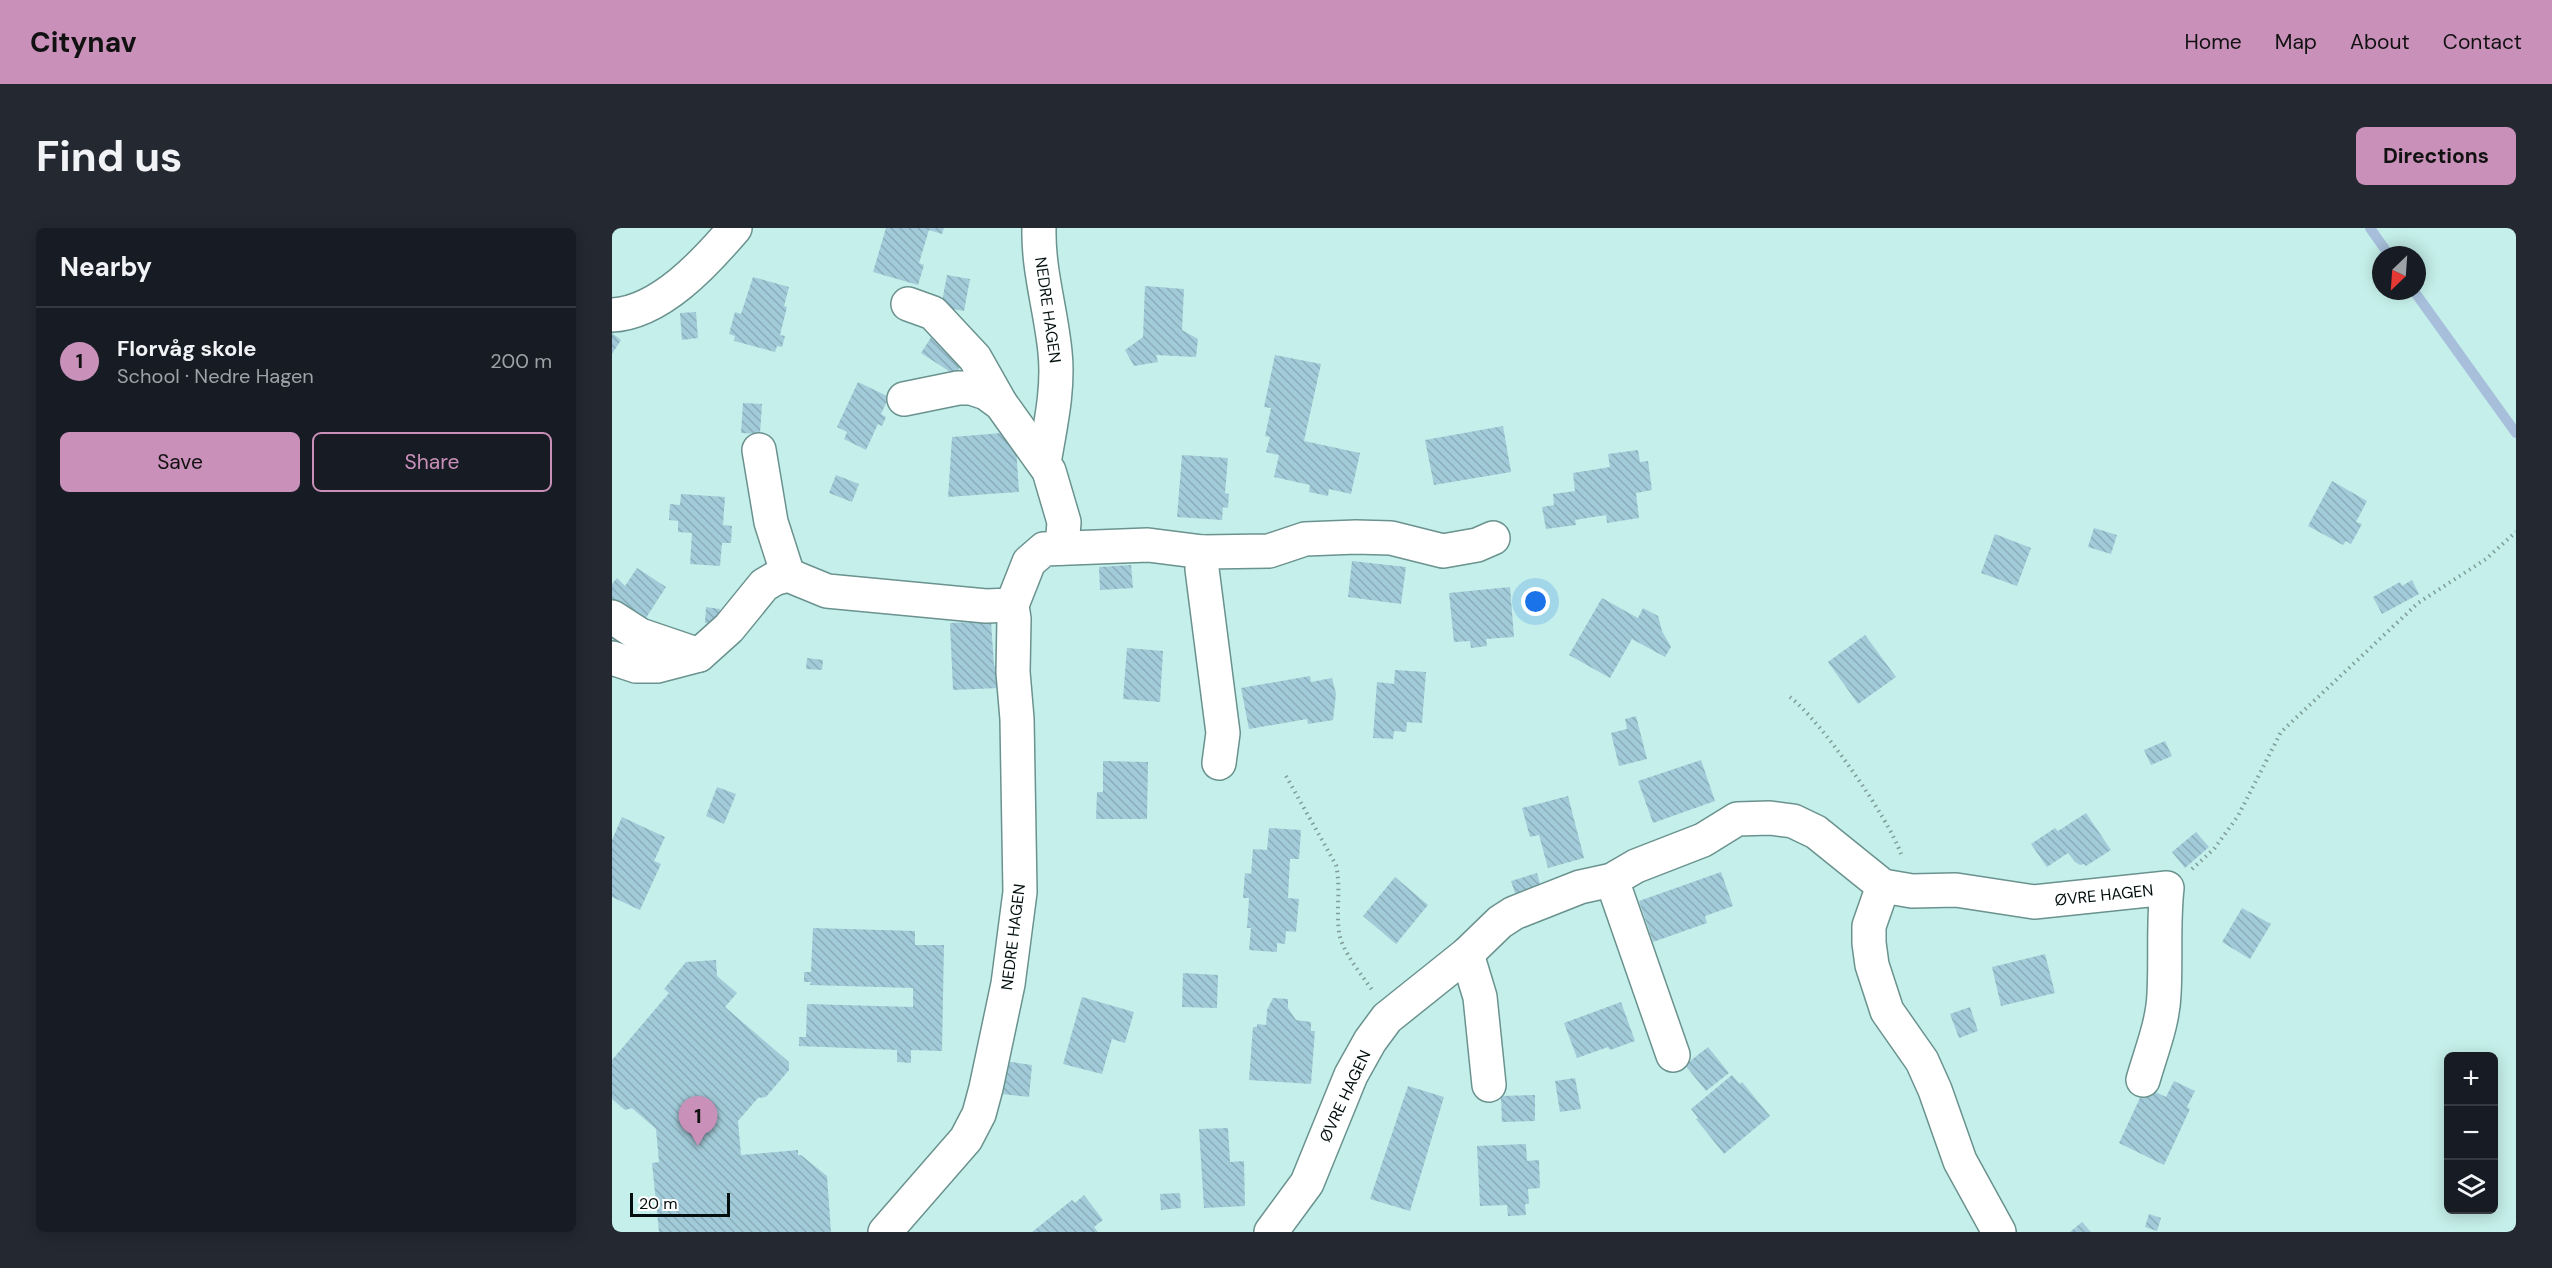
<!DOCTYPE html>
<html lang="en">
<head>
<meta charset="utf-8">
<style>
  :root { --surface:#171b24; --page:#242831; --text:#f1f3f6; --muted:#9ea1a6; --line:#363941; --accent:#c990b9 }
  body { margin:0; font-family:"DM Sans",sans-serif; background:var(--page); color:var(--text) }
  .controls { position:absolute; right:18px; bottom:18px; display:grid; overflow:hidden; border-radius:9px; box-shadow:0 3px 15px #0003 }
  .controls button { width:54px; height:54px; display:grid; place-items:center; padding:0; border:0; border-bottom:2px solid var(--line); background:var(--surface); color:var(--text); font:30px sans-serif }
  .compass { position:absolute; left:1760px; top:18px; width:54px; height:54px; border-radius:50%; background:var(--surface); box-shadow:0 3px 15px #0003; rotate:205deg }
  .scale { position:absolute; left:18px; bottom:15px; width:100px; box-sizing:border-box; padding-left:6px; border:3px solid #020f0e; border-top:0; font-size:16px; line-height:21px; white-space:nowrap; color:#020f0e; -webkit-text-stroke:4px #fff; paint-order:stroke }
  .you { position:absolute; left:924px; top:374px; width:21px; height:21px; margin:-15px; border:4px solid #fff; border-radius:50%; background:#1a73e8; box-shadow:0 0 0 9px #1a73e833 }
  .badge { display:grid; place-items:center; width:39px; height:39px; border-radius:50%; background:var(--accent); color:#111; font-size:20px; font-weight:700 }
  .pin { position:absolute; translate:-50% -50px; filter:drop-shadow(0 2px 3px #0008) }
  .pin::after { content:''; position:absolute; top:32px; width:21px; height:18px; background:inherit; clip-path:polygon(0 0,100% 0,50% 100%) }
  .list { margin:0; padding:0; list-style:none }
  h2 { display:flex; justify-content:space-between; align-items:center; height:78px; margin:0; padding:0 24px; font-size:26px }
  h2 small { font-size:20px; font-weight:400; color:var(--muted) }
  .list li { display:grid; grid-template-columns:39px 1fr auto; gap:18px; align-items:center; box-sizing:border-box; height:108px; padding:0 24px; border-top:2px solid var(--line) }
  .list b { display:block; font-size:22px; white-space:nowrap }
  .list p { margin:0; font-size:20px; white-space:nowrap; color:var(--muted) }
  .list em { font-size:20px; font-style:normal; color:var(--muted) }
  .actions { display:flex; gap:12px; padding:18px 24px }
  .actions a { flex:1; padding:14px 0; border:2px solid var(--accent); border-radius:9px; text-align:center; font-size:21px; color:var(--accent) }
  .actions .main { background:var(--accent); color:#111 }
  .icon { flex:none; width:33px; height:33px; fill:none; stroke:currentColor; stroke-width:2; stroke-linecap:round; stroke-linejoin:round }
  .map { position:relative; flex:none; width:1904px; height:1004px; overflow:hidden; border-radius:9px }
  header { display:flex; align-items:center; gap:36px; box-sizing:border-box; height:84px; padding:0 30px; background:var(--accent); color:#111 }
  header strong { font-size:28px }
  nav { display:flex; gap:33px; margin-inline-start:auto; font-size:21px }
  .intro { display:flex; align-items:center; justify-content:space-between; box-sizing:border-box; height:144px; padding:0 36px }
  h1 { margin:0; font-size:42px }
  .button { padding:15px 27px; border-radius:9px; background:var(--accent); color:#111; font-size:21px; font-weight:700 }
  main { display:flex; gap:36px; padding:0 36px }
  aside { flex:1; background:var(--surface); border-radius:9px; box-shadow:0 3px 15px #0003 }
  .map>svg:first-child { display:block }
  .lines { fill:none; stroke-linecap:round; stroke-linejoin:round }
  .stream { stroke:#a7bfdb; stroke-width:10 }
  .building { fill:url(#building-back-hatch) }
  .minor-casing { stroke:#6a928e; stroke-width:36 }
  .path { stroke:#7e9d9a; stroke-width:4; stroke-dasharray:1.5 4.5; stroke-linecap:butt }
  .minor { stroke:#fff; stroke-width:33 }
  .labels { text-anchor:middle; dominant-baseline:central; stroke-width:5; stroke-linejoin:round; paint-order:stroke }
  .street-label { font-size:16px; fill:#020f0e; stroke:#fff }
</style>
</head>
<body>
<header>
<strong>Citynav</strong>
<nav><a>Home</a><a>Map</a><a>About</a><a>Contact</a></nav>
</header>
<div class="intro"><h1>Find us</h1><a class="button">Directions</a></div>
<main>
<aside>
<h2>Nearby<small></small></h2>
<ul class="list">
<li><span class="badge">1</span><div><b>Florvåg skole</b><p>School · Nedre Hagen</p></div><em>200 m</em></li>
</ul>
<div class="actions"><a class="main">Save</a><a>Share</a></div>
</aside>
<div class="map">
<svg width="1904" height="1004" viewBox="0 0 1904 1004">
  <defs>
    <pattern id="building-back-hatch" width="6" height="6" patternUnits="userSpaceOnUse" patternTransform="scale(1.5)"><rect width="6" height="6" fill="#a2cbd9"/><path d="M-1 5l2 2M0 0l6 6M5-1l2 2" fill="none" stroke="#8aadb9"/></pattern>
  </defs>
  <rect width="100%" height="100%" fill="#c5efea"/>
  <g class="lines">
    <g class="stream">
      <path d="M1758,0L1777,27"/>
      <path d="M1802,63L1904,205"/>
    </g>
  </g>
  <g class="building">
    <path d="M274,0H332L330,6L317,2L307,35L312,37L306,57L261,44Z"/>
    <path d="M335,47L358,51L352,83L329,79Z"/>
    <path d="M141,49L177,59L172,78L175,79L168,107L173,108L170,119L165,118L163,124L122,113L123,108L117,106L123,84L129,86Z"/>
    <path d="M533,58L572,61L570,102L586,111L584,129L544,127L546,134L522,138L513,122L531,109Z"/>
    <path d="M84,84L86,110L70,112L68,85Z"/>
    <path d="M323,103L357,125L343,147L309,125Z"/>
    <path d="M0,105L9,112L0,126Z"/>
    <path d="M663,127L709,136L692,213L748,225L739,266L717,261L716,268L697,264L698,257L662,249L667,227L654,224L658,209L653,208L659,180L652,179Z"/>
    <path d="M246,154L277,169L269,186L274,189L270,198L266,196L254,222L232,211L235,204L225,199Z"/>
    <path d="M131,175L150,176L148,206L129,205Z"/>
    <path d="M891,198L899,244L822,257L813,212Z"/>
    <path d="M403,204L407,264L336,269L340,209Z"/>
    <path d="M1026,222L1028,234L1036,233L1040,262L1024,265L1027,290L995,295L994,287L963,292L964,297L934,301L930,279L942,277L941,266L963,263L961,245L998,239L996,226Z"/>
    <path d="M570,227L616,230L613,265L617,266L616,280L611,279L610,292L565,289Z"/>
    <path d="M224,247L247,256L240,274L217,265Z"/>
    <path d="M1720,253L1755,273L1744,294L1750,296L1739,316L1734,313L1731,317L1696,298Z"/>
    <path d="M69,266L113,269L111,297L120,298L119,315H110L108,338L78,336L80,305L66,304V293L57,292L58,276L68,277Z"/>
    <path d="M1482,300L1505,307L1499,326L1476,319Z"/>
    <path d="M1383,306L1419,320L1405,358L1369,345Z"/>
    <path d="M740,333L794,339L789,376L736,369Z"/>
    <path d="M519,337L521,360L488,362L487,339Z"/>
    <path d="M25,340L54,359L30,396L0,374V356L5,350L13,358Z"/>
    <path d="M1800,352L1807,366L1770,386L1761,369L1788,354L1790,358Z"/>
    <path d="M898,359L902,409L874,411L875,418L859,420L858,413L842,414L837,365Z"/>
    <path d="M990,370L1026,390L1031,380L1046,388L1050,403L1059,419L1053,429L1020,411L998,450L957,427Z"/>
    <path d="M94,379L108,381L106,396L93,395Z"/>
    <path d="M379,393L382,438L385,437L387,460L341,462L338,395Z"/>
    <path d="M1253,407L1284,449L1246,476L1216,434Z"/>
    <path d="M515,420L551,423L548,474L511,471Z"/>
    <path d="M195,430L211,432L210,442L194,441Z"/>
    <path d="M783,442L814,444L810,495L795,494L794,504L782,503L781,511L761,510L765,454L782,456Z"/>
    <path d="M698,448L699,454L720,450L724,466L721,492L696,496L695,491L637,501L629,460Z"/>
    <path d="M1024,488L1035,531L1007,538L999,505L1015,501L1013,491Z"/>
    <path d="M1553,513L1560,528L1539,537L1532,522Z"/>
    <path d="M1089,532L1103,573L1041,595L1026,553Z"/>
    <path d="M491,533L536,534L535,591H484L485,564H491Z"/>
    <path d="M105,559L124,566L112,596L94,588Z"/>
    <path d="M956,568L972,630L936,640L927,607L918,609L910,580Z"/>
    <path d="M1474,585L1499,622L1474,638L1472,636L1468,637L1463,634L1456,625L1435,639L1419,616L1443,600L1446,603Z"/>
    <path d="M10,589L53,609L42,633L49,636L28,682L0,669V612Z"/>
    <path d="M657,600L689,602L687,631H678L676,670L687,671L684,704L674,703L673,716L665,715V724L637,722L639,700H635L637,670H631L633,645L639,646L641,621L655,622Z"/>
    <path d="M1584,604L1597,619L1573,640L1560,624Z"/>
    <path d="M1109,644L1121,678L1093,688L1095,695L1041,714L1027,673Z"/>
    <path d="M925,645L930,663L905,671L899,653Z"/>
    <path d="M783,649L816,677L784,716L751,688Z"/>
    <path d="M1630,680L1659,696L1638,731L1610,714Z"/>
    <path d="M201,700L303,703V717H332L330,823L299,822V835L285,834V822L187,818V809H194L195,776L301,779V760L198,757L199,754H192V744H199Z"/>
    <path d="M1433,726L1443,765L1389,778L1380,739Z"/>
    <path d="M104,732L105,748L125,765L113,779L177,834V842L154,869L146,870L126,893L129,927L186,922V927H189L215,948L219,1004H47L40,935L47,934L44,901L20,880L13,882L0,871V832L57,765L52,761L74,734Z"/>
    <path d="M571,745L606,747L605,780L570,779Z"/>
    <path d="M470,769L522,784L513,815L500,811L490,846L451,836Z"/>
    <path d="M661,770L676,771V780L684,792L699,794V803H703L699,856L637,852L641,799H645V796L654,797L655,782Z"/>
    <path d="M1009,774L1023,813L998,822L996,819L965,830L952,795Z"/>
    <path d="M1358,779L1366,803L1347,810L1338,786Z"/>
    <path d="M1096,819L1117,845L1094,863L1073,837Z"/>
    <path d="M393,833L420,837L417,869L390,866Z"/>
    <path d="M1120,847L1128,856L1130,854L1158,888L1112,926L1084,891L1086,890L1079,881Z"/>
    <path d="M963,850L969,881L948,884L943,853Z"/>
    <path d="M1562,853L1583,863L1575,879L1578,881L1552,937L1507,915L1533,859L1554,869Z"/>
    <path d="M796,858L832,869L798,983L758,971Z"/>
    <path d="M923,867V893L890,894L889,868Z"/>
    <path d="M616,900L618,934L632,933L633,978L592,980L587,901Z"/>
    <path d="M914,916L915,933L927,932L928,960L916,961L917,976H913L914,987L896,988L895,977L868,978L865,918Z"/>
    <path d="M568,965L569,980L549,982L548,966Z"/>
    <path d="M472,967L491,992L482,999L486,1004H420L460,972L463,975Z"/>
    <path d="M1537,986L1549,990L1545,1003L1533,999Z"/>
    <path d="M1470,994L1479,1004H1458Z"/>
  </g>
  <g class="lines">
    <g class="minor-casing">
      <g id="minor">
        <path d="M427,0C426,43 439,82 443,124C447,161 438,199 432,235"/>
        <path d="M296,76L321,85L363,130L389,176"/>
        <path d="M0,87C48,85 94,34 123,0"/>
        <path d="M292,171L346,160H359L374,165L389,176L437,243L452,294L450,320"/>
        <path d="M147,222L159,294L176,347"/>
        <path d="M591,324L590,341L611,505L607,535"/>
        <path d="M0,389L28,407L87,427"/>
        <path d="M0,430L24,438H45L87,427L117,400L152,357L162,351L176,347L215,363L374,378L400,377"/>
        <path d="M1000,652L1061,827"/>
        <path d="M1271,658L1257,698V715L1260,737L1275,783L1310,833L1323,862L1348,933L1387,1004"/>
        <path d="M855,726L868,769L877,857"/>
        <path d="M273,1004L354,911L367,886L374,860L396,756L408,664L405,491L401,444L402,391L400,377L417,334L432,321L536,317L591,324L657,323L693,311L744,309L779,310L831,323L865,317L881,310"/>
        <path d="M659,1004L695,955L739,847L758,813L775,790L855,726L888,694L902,685L968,659L1000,652L1024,638L1091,612L1125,591L1158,590L1181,593L1204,604L1271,658L1300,663L1344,662L1422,674L1555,660C1551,695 1554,731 1552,766C1551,795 1539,824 1531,852"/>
      </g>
    </g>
    <g class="path">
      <path d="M1178,469C1209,493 1276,589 1289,626"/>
      <path d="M674,548L724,637C729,659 724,681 727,704C729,722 750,747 760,762"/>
      <path d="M1580,641L1602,621L1626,588L1669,504L1806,375L1874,331L1904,304"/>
    </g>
    <use href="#minor" class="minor"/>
  </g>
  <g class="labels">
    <g class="street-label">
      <text transform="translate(436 82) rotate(82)">NEDRE HAGEN</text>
      <text transform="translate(1492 667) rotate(-6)">ØVRE HAGEN</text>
      <text transform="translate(401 709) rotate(-83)">NEDRE HAGEN</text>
      <text transform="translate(733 868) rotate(-65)">ØVRE HAGEN</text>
    </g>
  </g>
</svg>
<div class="controls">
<button>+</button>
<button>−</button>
<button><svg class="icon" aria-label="layers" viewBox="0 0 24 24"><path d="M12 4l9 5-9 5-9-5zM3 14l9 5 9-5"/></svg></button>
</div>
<svg class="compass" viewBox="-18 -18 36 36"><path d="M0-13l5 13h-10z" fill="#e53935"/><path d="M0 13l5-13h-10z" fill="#9ea1a6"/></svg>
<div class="scale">20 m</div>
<div class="you"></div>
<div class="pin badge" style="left:86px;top:918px">1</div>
</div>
</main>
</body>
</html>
